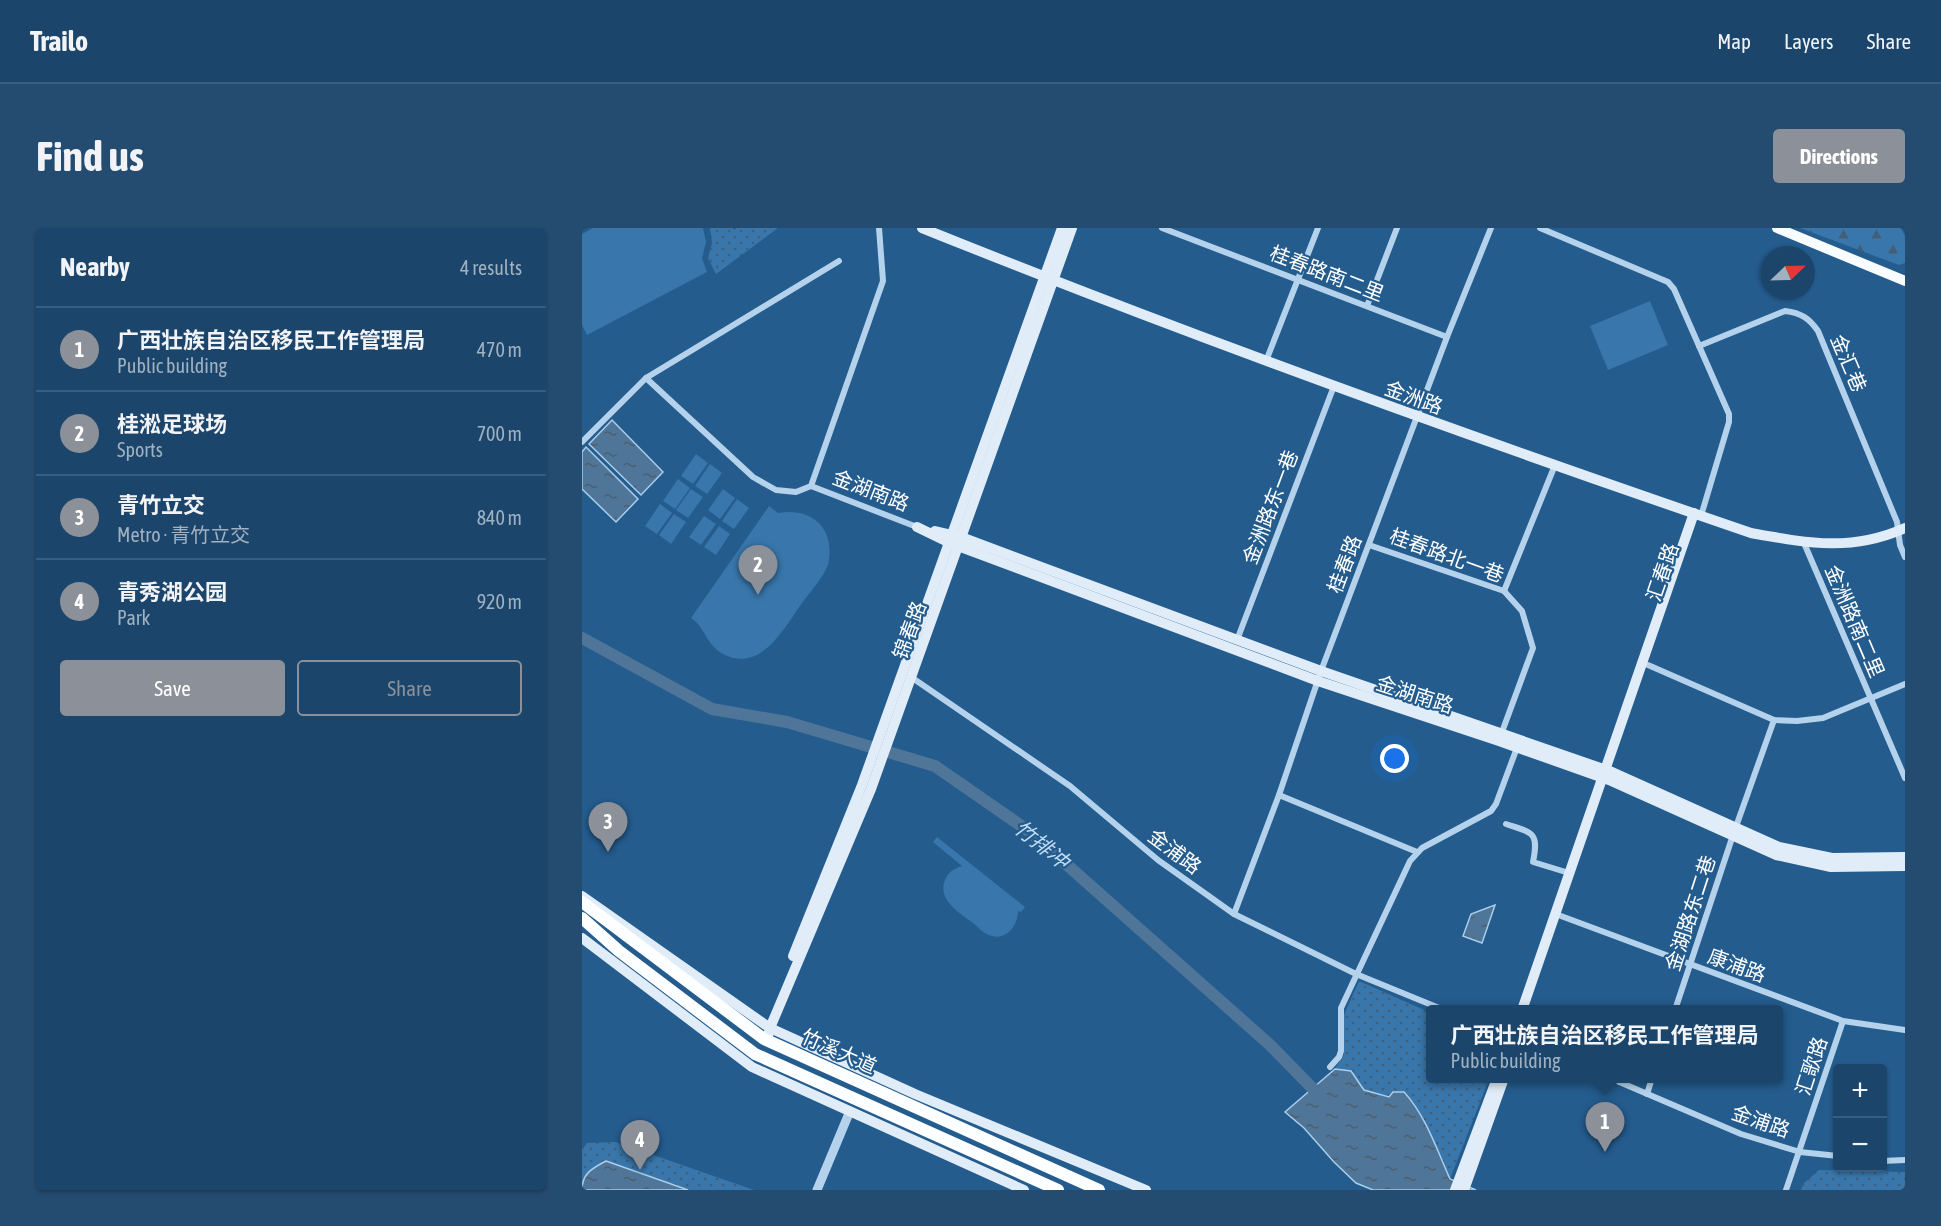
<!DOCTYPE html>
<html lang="en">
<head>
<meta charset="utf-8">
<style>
  :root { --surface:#1b456a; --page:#244c70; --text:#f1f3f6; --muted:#a0b1c1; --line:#395d7e; --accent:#8c9099 }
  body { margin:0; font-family:"Asap Condensed","Noto Sans SC",sans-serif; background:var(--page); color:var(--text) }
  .controls { position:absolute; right:18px; bottom:18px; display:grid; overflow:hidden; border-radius:6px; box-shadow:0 2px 4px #0004 }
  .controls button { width:54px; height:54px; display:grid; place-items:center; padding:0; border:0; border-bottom:2px solid var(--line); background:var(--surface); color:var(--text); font:30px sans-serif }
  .compass { position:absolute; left:1179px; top:18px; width:54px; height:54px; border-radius:50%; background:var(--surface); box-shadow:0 2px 4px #0004; rotate:67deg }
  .you { position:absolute; left:813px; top:531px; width:21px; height:21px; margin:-15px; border:4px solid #fff; border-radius:50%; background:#1a73e8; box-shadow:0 0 0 9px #1a73e833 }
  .badge { display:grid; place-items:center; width:39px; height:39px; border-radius:50%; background:var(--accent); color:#fff; font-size:20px; font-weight:700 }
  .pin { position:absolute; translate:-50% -50px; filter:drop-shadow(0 2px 3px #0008) }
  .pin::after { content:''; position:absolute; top:32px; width:21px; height:18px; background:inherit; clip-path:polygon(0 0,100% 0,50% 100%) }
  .popup { position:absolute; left:844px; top:777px; width:357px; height:78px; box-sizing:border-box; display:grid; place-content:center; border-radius:6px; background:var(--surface); filter:drop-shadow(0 2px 4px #0005); font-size:20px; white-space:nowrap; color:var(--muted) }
  .popup b { font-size:22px; color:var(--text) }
  .popup::after { content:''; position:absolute; left:50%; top:100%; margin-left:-12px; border:12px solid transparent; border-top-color:var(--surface) }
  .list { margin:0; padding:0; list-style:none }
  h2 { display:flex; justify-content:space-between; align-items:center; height:78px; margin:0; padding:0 24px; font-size:26px }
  h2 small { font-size:20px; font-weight:400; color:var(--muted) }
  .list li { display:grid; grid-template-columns:39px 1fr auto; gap:18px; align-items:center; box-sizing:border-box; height:84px; padding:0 24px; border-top:2px solid var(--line) }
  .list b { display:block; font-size:22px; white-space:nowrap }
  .list p { margin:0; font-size:20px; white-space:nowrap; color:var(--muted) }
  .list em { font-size:20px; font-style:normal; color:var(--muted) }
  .actions { display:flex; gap:12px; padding:18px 24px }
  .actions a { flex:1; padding:14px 0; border:2px solid var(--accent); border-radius:6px; text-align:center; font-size:21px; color:var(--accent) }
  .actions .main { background:var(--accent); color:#fff }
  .map { position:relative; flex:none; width:1323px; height:962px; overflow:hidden; border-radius:6px }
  header { display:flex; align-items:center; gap:36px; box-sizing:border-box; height:84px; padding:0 30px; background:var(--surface); border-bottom:2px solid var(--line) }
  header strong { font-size:28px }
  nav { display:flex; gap:33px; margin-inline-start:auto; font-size:21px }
  .intro { display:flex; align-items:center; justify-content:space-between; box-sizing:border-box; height:144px; padding:0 36px }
  h1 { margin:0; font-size:42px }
  .button { padding:15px 27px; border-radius:6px; background:var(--accent); color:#fff; font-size:21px; font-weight:700 }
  main { display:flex; gap:36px; padding:0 36px }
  aside { flex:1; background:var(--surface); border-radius:6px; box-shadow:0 2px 4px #0004 }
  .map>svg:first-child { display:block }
  .forest { fill:url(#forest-firs) }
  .park { fill:url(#park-dots) }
  .pitch { fill:#3876ab }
  .water { fill:url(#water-ripples); stroke:#a9ceec; stroke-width:1.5 }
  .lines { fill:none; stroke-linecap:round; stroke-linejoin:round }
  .river { stroke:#4f7598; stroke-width:12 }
  .minor { stroke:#b4d2eb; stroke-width:6 }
  .tertiary { stroke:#b4d2eb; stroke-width:9 }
  .secondary { stroke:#e0edf9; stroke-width:10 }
  .primary { stroke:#f9fcff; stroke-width:10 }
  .trunk { stroke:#fcfeff; stroke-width:12 }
  .labels { text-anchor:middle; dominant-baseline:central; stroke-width:4.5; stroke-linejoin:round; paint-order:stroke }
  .street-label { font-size:20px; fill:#fff; stroke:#245c8e }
  .water-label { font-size:21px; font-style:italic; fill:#c0dcf2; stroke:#245c8e }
</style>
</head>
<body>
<header>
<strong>Trailo</strong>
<nav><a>Map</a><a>Layers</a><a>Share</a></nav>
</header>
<div class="intro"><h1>Find us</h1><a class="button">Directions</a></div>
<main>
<aside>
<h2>Nearby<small>4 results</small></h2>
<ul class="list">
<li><span class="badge">1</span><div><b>广西壮族自治区移民工作管理局</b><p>Public building</p></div><em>470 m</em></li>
<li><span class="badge">2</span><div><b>桂淞足球场</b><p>Sports</p></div><em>700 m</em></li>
<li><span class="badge">3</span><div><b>青竹立交</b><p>Metro · 青竹立交</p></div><em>840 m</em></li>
<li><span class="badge">4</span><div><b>青秀湖公园</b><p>Park</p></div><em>920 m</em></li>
</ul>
<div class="actions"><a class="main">Save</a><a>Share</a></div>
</aside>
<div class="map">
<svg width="1323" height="962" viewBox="0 0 1323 962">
  <defs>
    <pattern id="forest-firs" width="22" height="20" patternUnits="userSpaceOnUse" patternTransform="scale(1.5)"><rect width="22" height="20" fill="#3876ab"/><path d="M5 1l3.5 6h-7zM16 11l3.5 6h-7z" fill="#435f77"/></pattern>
    <pattern id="park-dots" width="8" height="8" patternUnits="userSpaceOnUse" patternTransform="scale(1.5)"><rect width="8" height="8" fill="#3876ab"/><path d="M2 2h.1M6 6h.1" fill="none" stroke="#435f77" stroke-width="1.8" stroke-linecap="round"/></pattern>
    <pattern id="water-ripples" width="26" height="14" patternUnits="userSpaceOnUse" patternTransform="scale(1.5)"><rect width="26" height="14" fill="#4f7598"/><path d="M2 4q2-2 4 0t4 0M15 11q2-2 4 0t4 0" fill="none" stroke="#4d5e6e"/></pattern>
  </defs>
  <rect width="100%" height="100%" fill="#245c8e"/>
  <path class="forest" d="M1218,0H1319L1323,8V35L1317,37Z"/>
  <g class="park">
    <path d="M128,0H150L153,2L154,0H196L134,46L126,30L130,15Z"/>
    <path d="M777,753L849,785V850L907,851L868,951L848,905L831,874L782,862L769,844L753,841L762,826V787Z"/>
    <path d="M34,914L172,962H0V922L5,915Z"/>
    <path d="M1237,942L1323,944V962H1219L1221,956Z"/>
  </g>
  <g class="pitch">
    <path d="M11,0H121L124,14L120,30L125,44L5,107L0,97V6Z"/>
    <path d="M1068,73L1086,117L1026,142L1008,98Z"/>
    <path d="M114,226L126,235L111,256L99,248Z"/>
    <path d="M128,236L140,245L125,266L113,258Z"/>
    <path d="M96,251L108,260L93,281L81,273Z"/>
    <path d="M109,261L121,269L106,290L94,282Z"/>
    <path d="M141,261L153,270L138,291L126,282Z"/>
    <path d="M155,271L167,280L152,301L140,293Z"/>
    <path d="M78,276L90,285L75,306L63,298Z"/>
    <path d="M187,278L196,285C231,279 254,301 246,337C240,351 229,363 220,375C202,400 180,444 143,427C124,418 124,400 109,390Z"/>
    <path d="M92,286L104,294L89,316L77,307Z"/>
    <path d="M122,288L134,296L119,317L107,309Z"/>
    <path d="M137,298L148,306L134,327L122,319Z"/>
    <path d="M355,609L443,679L439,684L436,683C436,696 426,712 410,708C403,707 397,700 391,695C378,685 355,672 363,652C366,644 373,640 380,638L351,614Z"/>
  </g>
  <g class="water">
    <path d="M30,192L81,244L59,267L7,216Z"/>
    <path d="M4,219L56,271L34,294L0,261V224Z"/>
    <path d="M913,677L900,715L881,708L889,686Z"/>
    <path d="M753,841L769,843L782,862L807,869L811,864H822C844,888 855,922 868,951L894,962H791L774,955L752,934L722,900L703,884Z"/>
    <path d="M24,933L106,962H0C0,945 11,940 24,933Z"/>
  </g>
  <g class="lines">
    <path class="river" d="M0,410L130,481L205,494L353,538L448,604L687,816L742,872"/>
    <g class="minor">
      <path d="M580,0L865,109"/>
      <path d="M958,0L1086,54L1092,61L1147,186V194L1119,288"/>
      <path d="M785,78L815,0"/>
      <path d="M1117,118L1203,83C1219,85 1227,90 1236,103L1315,294L1318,317L1323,329"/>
      <path d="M684,133L736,0"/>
      <path d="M64,150L171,249L194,262L214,264L229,258L301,53L297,0"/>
      <path d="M0,214L64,150L257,33"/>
      <path d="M229,258L335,299"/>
      <path d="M1222,315L1323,550"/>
      <path d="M787,317L922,363L940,383L951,420L920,504"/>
      <path d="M922,363L973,237"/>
      <path d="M655,412L752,158"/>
      <path d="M1066,437L1192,492L1215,493L1241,490L1323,456"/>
      <path d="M329,449L488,558L576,632L652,686L774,746L862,782"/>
      <path d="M697,567L835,624"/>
      <path d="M924,596C951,605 957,604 951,634L987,645"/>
      <path d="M652,686L697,567L739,443L865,109L909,0"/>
      <path d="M979,688L1261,793L1323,802"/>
      <path d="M1093,782L1151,607L1192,492"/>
      <path d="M748,839L757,829L759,823V780L828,633L840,620L909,583L914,576L936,517"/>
      <path d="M1028,850L1159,906L1218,924L1256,928"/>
      <path d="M1065,866L1070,850"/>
      <path d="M1300,933L1323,932"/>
      <path d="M1204,962L1261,793"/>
    </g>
    <path class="tertiary" d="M235,962L268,883"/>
    <g class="secondary">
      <path d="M340,0C613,110 891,210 1169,305C1225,315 1269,324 1323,300"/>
      <path d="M335,299L368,315L736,453L917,513L1027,552L1194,627L1249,639L1323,638"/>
      <path d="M353,303L379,309L739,443L1030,544L1197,619L1250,630L1323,629"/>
      <path d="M0,668L188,800L333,866L564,962"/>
      <path d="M0,710L170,839L442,962"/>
      <path d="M211,728L280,557L480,0"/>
      <path d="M940,782L1112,285"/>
      <path d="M185,812L188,800L289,561L490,0"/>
      <path d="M873,962L914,853"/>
      <path d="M882,962L922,850"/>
    </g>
    <path class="primary" d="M1195,0L1323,53"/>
    <g class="trunk">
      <path d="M0,674L182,811L517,962"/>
      <path d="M0,690L37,723L173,826L476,962"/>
    </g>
  </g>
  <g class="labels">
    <g class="street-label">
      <text transform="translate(745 45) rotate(21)">桂春路南二里</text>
      <text transform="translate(1267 135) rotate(67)">金汇巷</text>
      <text transform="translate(832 169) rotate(20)">金洲路</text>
      <text transform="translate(289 262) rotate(21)">金湖南路</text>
      <text transform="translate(688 279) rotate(-69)">金洲路东一巷</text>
      <text transform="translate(865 327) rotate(20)">桂春路北一巷</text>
      <text transform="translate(762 336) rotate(-69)">桂春路</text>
      <text transform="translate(1080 344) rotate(-71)">汇春路</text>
      <text transform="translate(1273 393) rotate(67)">金洲路南二里</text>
      <text transform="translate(327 402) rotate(-70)">锦春路</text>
      <text transform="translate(833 466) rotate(18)">金湖南路</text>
      <text transform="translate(593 623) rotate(37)">金浦路</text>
      <text transform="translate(1108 685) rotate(-72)">金湖路东二巷</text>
      <text transform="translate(1155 737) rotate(20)">康浦路</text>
      <text transform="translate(257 823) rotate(24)">竹溪大道</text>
      <text transform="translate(1229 838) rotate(-72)">汇歌路</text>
      <text transform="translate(1179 893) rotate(19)">金浦路</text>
    </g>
    <g class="water-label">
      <text transform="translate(460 616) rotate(39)">竹排冲</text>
    </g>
  </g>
</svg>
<div class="controls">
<button>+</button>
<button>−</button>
</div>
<svg class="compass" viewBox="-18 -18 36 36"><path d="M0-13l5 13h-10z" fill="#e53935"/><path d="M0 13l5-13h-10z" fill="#a0b1c1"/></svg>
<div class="you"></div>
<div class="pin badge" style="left:1023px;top:924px">1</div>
<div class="popup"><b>广西壮族自治区移民工作管理局</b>Public building</div>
<div class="pin badge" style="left:176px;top:367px">2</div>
<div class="pin badge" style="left:26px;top:624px">3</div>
<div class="pin badge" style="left:58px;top:942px">4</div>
</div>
</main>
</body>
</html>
